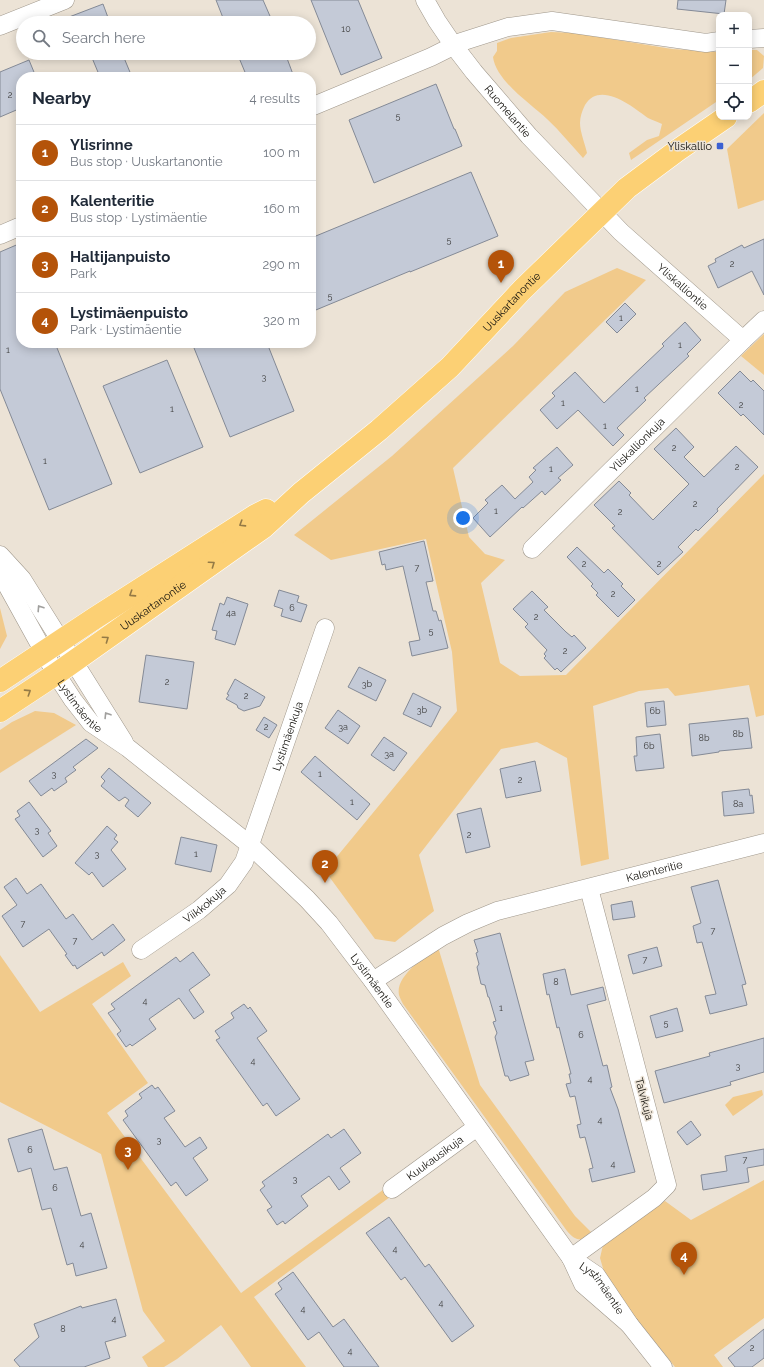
<!DOCTYPE html>
<html lang="en">
<head>
<meta charset="utf-8">
<style>
  :root { --surface:#fff; --page:#f6f6f7; --text:#1f2937; --muted:#747a83; --line:#e0e1e3; --accent:#b45309 }
  body { margin:0; font-family:Raleway,sans-serif; background:var(--page); color:var(--text) }
  .controls { position:absolute; right:12px; top:12px; display:grid; overflow:hidden; border-radius:8px; box-shadow:0 2px 10px #0003 }
  .controls button { width:36px; height:36px; display:grid; place-items:center; padding:0; border:0; border-bottom:1px solid var(--line); background:var(--surface); color:var(--text); font:20px sans-serif }
  .you { position:absolute; left:463px; top:518px; width:14px; height:14px; margin:-10px; border:3px solid #fff; border-radius:50%; background:#1a73e8; box-shadow:0 0 0 6px #1a73e833 }
  .badge { display:grid; place-items:center; width:26px; height:26px; border-radius:50%; background:var(--accent); color:#fff; font-size:13px; font-weight:700 }
  .pin { position:absolute; translate:-50% -33px; filter:drop-shadow(0 1px 2px #0008) }
  .pin::after { content:''; position:absolute; top:21px; width:14px; height:12px; background:inherit; clip-path:polygon(0 0,100% 0,50% 100%) }
  .list { margin:0; padding:0; list-style:none }
  h2 { display:flex; justify-content:space-between; align-items:center; height:52px; margin:0; padding:0 16px; font-size:17px }
  h2 small { font-size:13px; font-weight:400; color:var(--muted) }
  .list li { display:grid; grid-template-columns:26px 1fr auto; gap:12px; align-items:center; box-sizing:border-box; height:56px; padding:0 16px; border-top:1px solid var(--line) }
  .list b { display:block; font-size:15px; white-space:nowrap }
  .list p { margin:0; font-size:13px; white-space:nowrap; color:var(--muted) }
  .list em { font-size:13px; font-style:normal; color:var(--muted) }
  .icon { flex:none; width:22px; height:22px; fill:none; stroke:currentColor; stroke-width:2; stroke-linecap:round; stroke-linejoin:round }
  .map { position:relative; flex:none; width:764px; height:1367px; overflow:hidden }
  .search { position:absolute; background:var(--surface); box-shadow:0 2px 10px #0003; left:16px; top:16px; width:300px; height:44px; display:flex; align-items:center; gap:10px; box-sizing:border-box; padding:0 14px; border-radius:22px; color:var(--muted); font-size:15px }
  .panel { position:absolute; background:var(--surface); box-shadow:0 2px 10px #0003; left:16px; top:72px; width:300px; height:276px; border-radius:16px }
  .map>svg:first-child { display:block }
  .green { fill:#f1ca8b }
  .building { fill:#c4cad7; stroke:#848a96 }
  .lines { fill:none; stroke-linecap:round; stroke-linejoin:round }
  .minor-casing { stroke:#9f978b; stroke-width:19 }
  .major-casing { stroke:#fff; stroke-width:23 }
  .minor { stroke:#fff; stroke-width:18 }
  .major { stroke:#fcd074; stroke-width:22 }
  .oneway { stroke:#947a46 }
  .oneway2 { stroke:#a1a09e }
  .poi-dot { fill:#3c61d2; stroke:#ece3d6; stroke-width:1.5 }
  .labels { text-anchor:middle; dominant-baseline:central; stroke-width:3; stroke-linejoin:round; paint-order:stroke }
  .number-label { font-size:9px; fill:#404040 }
  .street-label { font-size:11px; fill:#14120d; stroke:#ece3d6 }
  .poi-label { font-size:11px; fill:#14120d; stroke:#ece3d6; text-anchor:end }
</style>
</head>
<body>
<div class="map">
<svg width="764" height="1367" viewBox="0 0 764 1367">
  <rect width="100%" height="100%" fill="#ece3d6"/>
  <g class="green">
    <path d="M551,32L574,33L672,49L719,52V100L631,160L629,153L647,140L659,136L662,124C658,122 652,120 648,118C633,107 600,80 585,105C582,111 580,117 580,123C580,132 585,144 587,153L583,158C571,145 560,131 547,119C531,104 496,81 493,57L497,51V43L511,38Z"/>
    <path d="M749,50H757L764,56L763,68L749,80Z"/>
    <path d="M764,113V200L738,209L727,149Z"/>
    <path d="M617,268L646,280L453,468L469,537L485,554L505,560L481,583L500,663L520,676L566,675L764,474V715L756,717L749,685L675,696L668,688L639,691L593,706L609,859L581,866L567,758L537,742L501,749L419,855L434,911L395,942L375,939L325,871L457,711L452,652L426,539L331,560L294,535L392,456L513,346L565,292Z"/>
    <path d="M764,334V375L741,356Z"/>
    <path d="M0,608L7,636L0,649Z"/>
    <path d="M35,711L54,713L76,725L0,773V730L12,722Z"/>
    <path d="M438,947L480,1085L575,1216L594,1235C582,1241 576,1242 567,1231L403,1004C402,1002 400,998 399,995C395,976 425,957 438,947Z"/>
    <path d="M0,955L40,1012L123,962L131,976L92,1004L148,1083L107,1113L241,1293L387,1187L390,1197L254,1297L306,1367H251L221,1325L177,1359L164,1367H148L142,1357L165,1341L143,1311L101,1154L0,1102Z"/>
    <path d="M762,1090L763,1095L733,1116L725,1105L733,1097Z"/>
    <path d="M764,1180V1318L714,1355L723,1367H675L607,1282L600,1258L603,1245L654,1207L665,1201L691,1220Z"/>
  </g>
  <g class="building">
    <path d="M216,0H263L273,23H225Z"/>
    <path d="M311,0H358L382,58L341,75Z"/>
    <path d="M678,0H726L724,14L677,9Z"/>
    <path d="M103,4L110,23H56V22Z"/>
    <path d="M90,53H122L132,77H100Z"/>
    <path d="M237,53H285L294,77H247Z"/>
    <path d="M29,60L36,77H21V108L0,117V72Z"/>
    <path d="M436,84L454,129H455L462,146L374,183L349,120Z"/>
    <path d="M471,172L498,236L410,272V271L311,312V238Z"/>
    <path d="M764,239V295L752,271L718,288L708,266L716,262L715,259L742,245L744,248Z"/>
    <path d="M21,243V343H55L112,484L49,510L0,389V252Z"/>
    <path d="M625,303L636,314L617,333L606,322Z"/>
    <path d="M685,322L701,340L687,354L689,356L644,398L646,400L617,428L624,435L613,446L578,410L557,429L540,410L555,396L552,393L575,372L604,403L664,346L662,344Z"/>
    <path d="M192,343H267L294,411L230,437Z"/>
    <path d="M167,360L203,447L140,473L103,386Z"/>
    <path d="M740,371L751,382L753,380L764,391V435L743,414L741,416L718,393Z"/>
    <path d="M676,428L694,447L684,457L704,477L736,446L758,467L717,509L718,511L698,531L696,529L678,547L683,552L658,575L612,528L615,526L594,505L619,481L631,493L629,495L653,520L689,484L654,449Z"/>
    <path d="M557,447L573,465L558,478L561,480L545,495L542,491L523,508L522,507L490,537L473,518L488,503L485,500L502,485L515,499L533,482L529,477L536,470L533,468Z"/>
    <path d="M424,541L433,581L426,582L433,611H436L439,621L441,620L448,648L412,656L409,642L420,640L403,566L386,570L385,564L382,565L379,552Z"/>
    <path d="M577,547L604,573L608,569L623,584L621,586L635,600L618,617L596,595L598,593L591,586L593,584L567,557Z"/>
    <path d="M279,590L299,596L297,602L307,605L301,622L281,616L283,609L274,606Z"/>
    <path d="M532,591L548,607L544,610L566,632L572,637L574,635L586,648L561,672L557,668L555,670L544,658L546,656L544,654L547,650L525,627L528,624L513,609Z"/>
    <path d="M227,597L248,604L235,645L215,639L217,631L212,630L220,603L224,605Z"/>
    <path d="M146,655L194,662L187,709L139,702Z"/>
    <path d="M359,667L386,680L376,701L348,687Z"/>
    <path d="M235,679L265,697L260,706L244,711L238,708L237,705L226,699L229,695L227,694Z"/>
    <path d="M413,693L441,707L431,727L403,714Z"/>
    <path d="M664,701L666,725L647,727L645,703Z"/>
    <path d="M338,710L360,726L348,744L325,728Z"/>
    <path d="M264,717L277,725L269,738L256,730Z"/>
    <path d="M748,718L752,748L719,751V752L692,756L689,724Z"/>
    <path d="M660,734L664,768L636,771L634,756H637L636,737Z"/>
    <path d="M384,737L407,753L394,771L371,755Z"/>
    <path d="M86,739L98,748L73,767L76,770L65,778L67,782L54,791L52,788L41,796L29,781Z"/>
    <path d="M315,756L370,804L357,820L301,772Z"/>
    <path d="M535,761L541,791L506,798L500,769Z"/>
    <path d="M109,768L151,803L138,817L125,806L129,800L125,797L119,801L101,786L105,781L101,777Z"/>
    <path d="M749,789L750,796L752,795L754,813L724,816L722,792Z"/>
    <path d="M29,802L51,831L48,833L57,846L43,857L15,819L20,816L17,811Z"/>
    <path d="M481,808L490,847L466,853L457,814Z"/>
    <path d="M107,826L117,835L114,839L118,842L111,850L126,869L103,887L92,872L89,875L75,863Z"/>
    <path d="M181,837L217,845L211,872L175,864Z"/>
    <path d="M16,878L27,894L41,884L66,919L73,914L92,940L113,924L125,940L104,956L102,952L77,969L75,965L73,966L65,955L67,954L49,929L23,947L2,916L17,905L4,887Z"/>
    <path d="M718,880L746,984L742,985L747,1005L710,1014L705,996L716,994L702,942L697,943L693,926L701,923L691,887Z"/>
    <path d="M632,901L635,917L613,920L611,905Z"/>
    <path d="M500,933L534,1060L525,1062L529,1075L510,1081L508,1076H505L495,1037L497,1033L493,1022L496,1021L489,997H488L485,985L481,984L477,967L479,964L476,953L478,952L474,940Z"/>
    <path d="M657,947L662,966L633,974L628,955Z"/>
    <path d="M193,952L210,975L189,990L204,1012L194,1019L179,998L149,1019L156,1029L132,1046L130,1044L126,1047L117,1034L121,1031L108,1013L115,1009L111,1004L176,957L180,962Z"/>
    <path d="M565,969L571,995L603,987L606,1000L587,1005L603,1066L607,1065L612,1087L610,1088L618,1109L635,1172L592,1182L589,1169L593,1168L585,1137L580,1138L577,1125L581,1124L575,1096L570,1097L566,1084L571,1083L569,1074H571L559,1027L557,1028L549,994L547,995L543,974Z"/>
    <path d="M244,1004L248,1009L250,1007L267,1031L257,1038L300,1099L276,1116L267,1103L263,1106L216,1040L220,1038L215,1031L234,1018L231,1013Z"/>
    <path d="M677,1008L683,1031L656,1038L650,1016Z"/>
    <path d="M764,1038V1072L730,1082L731,1085L664,1103L655,1071L710,1056L709,1053Z"/>
    <path d="M152,1085L155,1089L158,1087L175,1111L164,1118L185,1147L200,1137L207,1148L193,1158L208,1180L186,1196L176,1182L171,1186L123,1120L128,1116L125,1111L142,1098L139,1094Z"/>
    <path d="M691,1121L701,1135L687,1145L677,1132Z"/>
    <path d="M42,1129L54,1170L67,1167L81,1216L91,1213L107,1268L76,1276L73,1263L67,1265L51,1208L42,1210L31,1168L18,1172L8,1139Z"/>
    <path d="M344,1129L361,1153L340,1168L350,1182L339,1190L329,1176L301,1196L308,1206L285,1224L283,1221L277,1225L267,1210L272,1207L260,1190L265,1186L262,1182L328,1134L331,1138Z"/>
    <path d="M764,1149V1165L747,1168L749,1182L703,1190L701,1175L727,1171L725,1156Z"/>
    <path d="M389,1217L425,1267L429,1264L474,1326L452,1342L405,1277L401,1280L366,1233Z"/>
    <path d="M293,1272L333,1327L344,1319L379,1367H344L319,1332L308,1340L275,1294L282,1289L278,1283Z"/>
    <path d="M116,1299L126,1336L105,1342L110,1358L84,1367H20L14,1360L39,1337L34,1324L81,1306L82,1308Z"/>
    <path d="M764,1329V1358L752,1367H735L728,1358Z"/>
  </g>
  <g class="lines">
    <g class="minor-casing">
      <g id="minor">
        <path id="s1" d="M425,0L437,21L454,46L474,72L529,136L621,232L743,340L764,320"/>
        <path d="M0,26L65,0"/>
        <path d="M749,39L764,38"/>
        <path d="M311,107L431,57L461,42L508,27L552,21L706,43L719,41"/>
        <path d="M0,235L21,226"/>
        <path id="s2" d="M532,549L743,340"/>
        <path d="M0,555L22,579L124,742"/>
        <path id="s3" d="M0,567L8,587L56,674L73,700L91,723L128,748L250,845L307,899L329,923L373,981L571,1258L583,1284L629,1324"/>
        <path id="s4" d="M141,950L199,910L228,885L244,862L325,628"/>
        <path id="s5" d="M373,981L443,936L468,923L497,911L764,843"/>
        <path id="s6" d="M392,1189L477,1127"/>
        <path d="M571,1258L654,1198L667,1185L591,896"/>
        <path id="s7" d="M571,1258L596,1275L629,1324L663,1367"/>
      </g>
    </g>
    <g class="major-casing">
      <g id="major">
        <path d="M749,102L764,91"/>
        <path d="M0,681L95,618L256,515L266,510"/>
        <path id="s8" d="M0,711L56,674L264,527L301,493L379,430L450,367L522,290L627,188L678,150L726,117"/>
      </g>
    </g>
    <use href="#minor" class="minor"/>
    <use href="#major" class="major"/>
  </g>
  <defs><path id="oneway-chevron" d="M-2-3.5L2.5 0L-2 3.5" fill="none" stroke-width="1.6" stroke-linecap="round" stroke-linejoin="round"/></defs>
  <g class="oneway">
    <use href="#oneway-chevron" transform="translate(242 524) rotate(148)"/>
    <use href="#oneway-chevron" transform="translate(212 564) rotate(-35)"/>
    <use href="#oneway-chevron" transform="translate(132 594) rotate(147)"/>
    <use href="#oneway-chevron" transform="translate(106 639) rotate(-35)"/>
    <use href="#oneway-chevron" transform="translate(28 692) rotate(-33)"/>
  </g>
  <g class="oneway2">
    <use href="#oneway-chevron" transform="translate(40 608) rotate(-123)"/>
    <use href="#oneway-chevron" transform="translate(107 715) rotate(-122)"/>
  </g>
  <rect class="poi-dot" x="716" y="142" width="8" height="8" rx="2"/>
  <g class="labels">
    <g class="number-label">
      <text x="346" y="29">10</text>
      <text x="10" y="95">2</text>
      <text x="398" y="116">5</text>
      <text x="449" y="240">5</text>
      <text x="732" y="264">2</text>
      <text x="330" y="296">5</text>
      <text x="621" y="318">1</text>
      <text x="680" y="345">1</text>
      <text x="8" y="350">1</text>
      <text x="264" y="377">3</text>
      <text x="637" y="389">1</text>
      <text x="563" y="403">1</text>
      <text x="741" y="405">2</text>
      <text x="172" y="409">1</text>
      <text x="605" y="426">1</text>
      <text x="674" y="448">2</text>
      <text x="45" y="461">1</text>
      <text x="737" y="467">2</text>
      <text x="551" y="469">1</text>
      <text x="695" y="504">2</text>
      <text x="496" y="511">1</text>
      <text x="620" y="512">2</text>
      <text x="584" y="564">2</text>
      <text x="659" y="564">2</text>
      <text x="417" y="568">7</text>
      <text x="613" y="594">2</text>
      <text x="292" y="608">6</text>
      <text x="231" y="613">4a</text>
      <text x="536" y="617">2</text>
      <text x="431" y="631">5</text>
      <text x="565" y="651">2</text>
      <text x="167" y="682">2</text>
      <text x="367" y="684">3b</text>
      <text x="246" y="696">2</text>
      <text x="422" y="710">3b</text>
      <text x="655" y="711">6b</text>
      <text x="266" y="727">2</text>
      <text x="343" y="727">3a</text>
      <text x="738" y="734">8b</text>
      <text x="704" y="738">8b</text>
      <text x="649" y="746">6b</text>
      <text x="389" y="754">3a</text>
      <text x="54" y="774">3</text>
      <text x="320" y="774">1</text>
      <text x="520" y="780">2</text>
      <text x="352" y="802">1</text>
      <text x="738" y="804">8a</text>
      <text x="37" y="830">3</text>
      <text x="469" y="835">2</text>
      <text x="97" y="854">3</text>
      <text x="196" y="854">1</text>
      <text x="23" y="924">7</text>
      <text x="713" y="931">7</text>
      <text x="75" y="941">7</text>
      <text x="645" y="960">7</text>
      <text x="556" y="982">8</text>
      <text x="145" y="1001">4</text>
      <text x="501" y="1008">1</text>
      <text x="666" y="1023">5</text>
      <text x="581" y="1035">6</text>
      <text x="253" y="1061">4</text>
      <text x="738" y="1066">3</text>
      <text x="590" y="1079">4</text>
      <text x="600" y="1120">4</text>
      <text x="159" y="1140">3</text>
      <text x="30" y="1150">6</text>
      <text x="745" y="1160">7</text>
      <text x="613" y="1164">4</text>
      <text x="295" y="1179">3</text>
      <text x="55" y="1188">6</text>
      <text x="82" y="1244">4</text>
      <text x="395" y="1249">4</text>
      <text x="441" y="1303">4</text>
      <text x="303" y="1309">4</text>
      <text x="114" y="1319">4</text>
      <text x="63" y="1329">8</text>
      <text x="752" y="1348">2</text>
      <text x="350" y="1351">4</text>
    </g>
    <g class="street-label">
      <text stroke="none"><textPath href="#s1" startOffset="139">Ruomelantie</textPath></text>
      <text stroke="none"><textPath href="#s1" startOffset="387">Yliskalliontie</textPath></text>
      <text stroke="none"><textPath href="#s8" startOffset="657">Uuskartanontie</textPath></text>
      <text stroke="none"><textPath href="#s2" startOffset="148">Yliskallionkuja</textPath></text>
      <text stroke="none"><textPath href="#s8" startOffset="186">Uuskartanontie</textPath></text>
      <text stroke="none"><textPath href="#s3" startOffset="161">Lystimäentie</textPath></text>
      <text stroke="none"><textPath href="#s4" startOffset="270">Lystimäenkuja</textPath></text>
      <text stroke="none"><textPath href="#s5" startOffset="305">Kalenteritie</textPath></text>
      <text stroke="none"><textPath href="#s4" startOffset="78">Viikkokuja</textPath></text>
      <text stroke="none"><textPath href="#s3" startOffset="565">Lystimäentie</textPath></text>
      <text transform="translate(644 1099) rotate(75)">Talvikuja</text>
      <text stroke="none"><textPath href="#s6" startOffset="53">Kuukausikuja</textPath></text>
      <text stroke="none"><textPath href="#s7" startOffset="44">Lystimäentie</textPath></text>
    </g>
    <g class="poi-label">
      <text x="712" y="146">Yliskallio</text>
    </g>
  </g>
</svg>
<div class="controls">
<button>+</button>
<button>−</button>
<button><svg class="icon" aria-label="locate" viewBox="0 0 24 24"><circle cx="12" cy="12" r="6"/><path d="M12 2v4M12 18v4M2 12h4M18 12h4"/></svg></button>
</div>
<div class="you"></div>
<div class="pin badge" style="left:501px;top:283px">1</div>
<div class="pin badge" style="left:325px;top:883px">2</div>
<div class="pin badge" style="left:128px;top:1170px">3</div>
<div class="pin badge" style="left:684px;top:1275px">4</div>
<div class="search"><svg class="icon" aria-label="search" viewBox="0 0 24 24"><circle cx="10" cy="10" r="6"/><path d="M15 15l6 6"/></svg>Search here</div>
<section class="panel">
<h2>Nearby<small>4 results</small></h2>
<ul class="list">
<li><span class="badge">1</span><div><b>Ylisrinne</b><p>Bus stop · Uuskartanontie</p></div><em>100 m</em></li>
<li><span class="badge">2</span><div><b>Kalenteritie</b><p>Bus stop · Lystimäentie</p></div><em>160 m</em></li>
<li><span class="badge">3</span><div><b>Haltijanpuisto</b><p>Park</p></div><em>290 m</em></li>
<li><span class="badge">4</span><div><b>Lystimäenpuisto</b><p>Park · Lystimäentie</p></div><em>320 m</em></li>
</ul>
</section>
</div>
</body>
</html>
